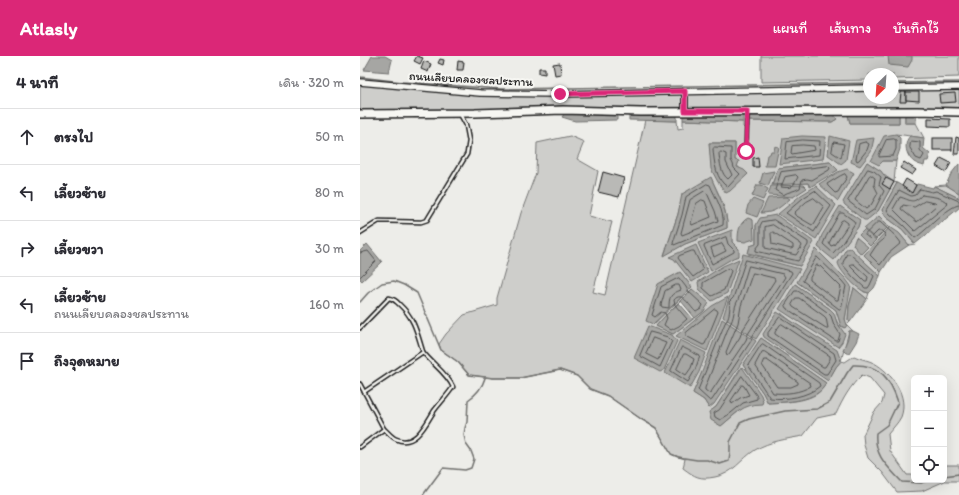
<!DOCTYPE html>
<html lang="th">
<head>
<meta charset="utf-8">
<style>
  :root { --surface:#fff; --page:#f2f2f3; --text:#2b2b33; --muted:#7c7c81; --line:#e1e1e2; --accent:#db2777 }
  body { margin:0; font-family:Itim,"Playpen Sans Thai",sans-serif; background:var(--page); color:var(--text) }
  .controls { position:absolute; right:12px; bottom:12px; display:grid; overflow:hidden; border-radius:6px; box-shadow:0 4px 16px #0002 }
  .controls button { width:36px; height:36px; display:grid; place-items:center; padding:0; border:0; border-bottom:1px solid var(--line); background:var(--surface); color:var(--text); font:20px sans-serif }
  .compass { position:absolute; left:503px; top:12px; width:36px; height:36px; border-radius:50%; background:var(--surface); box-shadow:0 4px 16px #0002; rotate:205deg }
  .stop { position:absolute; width:12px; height:12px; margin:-9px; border:3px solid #db2777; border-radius:50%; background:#fff }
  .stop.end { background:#db2777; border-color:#fff; box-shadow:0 1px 4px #0008 }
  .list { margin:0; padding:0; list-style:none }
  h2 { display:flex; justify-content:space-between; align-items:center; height:52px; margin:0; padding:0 16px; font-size:17px }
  h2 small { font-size:13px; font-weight:400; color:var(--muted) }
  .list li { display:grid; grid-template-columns:26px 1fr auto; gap:12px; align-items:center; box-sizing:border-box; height:56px; padding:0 16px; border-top:1px solid var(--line) }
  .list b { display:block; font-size:15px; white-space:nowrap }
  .list p { margin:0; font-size:13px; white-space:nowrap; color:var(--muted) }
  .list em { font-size:13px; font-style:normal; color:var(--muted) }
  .icon { flex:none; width:22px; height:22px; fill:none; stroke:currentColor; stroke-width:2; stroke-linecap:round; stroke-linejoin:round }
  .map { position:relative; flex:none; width:599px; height:439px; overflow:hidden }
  header { display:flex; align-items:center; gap:24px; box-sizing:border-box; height:56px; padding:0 20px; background:var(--accent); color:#fff }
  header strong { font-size:19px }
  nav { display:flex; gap:22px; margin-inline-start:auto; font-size:14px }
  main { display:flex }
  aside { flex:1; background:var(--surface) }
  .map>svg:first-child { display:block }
  .green { fill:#cececb; stroke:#757574; fill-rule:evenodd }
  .water { fill:#a6a6a3; stroke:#6f6f6d }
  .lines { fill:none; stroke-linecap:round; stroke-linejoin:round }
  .shore { stroke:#535352; stroke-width:1 }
  .stream { stroke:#6f6f6d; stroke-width:1.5 }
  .building { fill:#b9b9b6; stroke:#1c1c1c }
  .service-casing { stroke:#1c1c1c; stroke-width:5.5 }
  .minor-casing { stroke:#1c1c1c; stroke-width:8 }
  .tertiary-casing { stroke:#1c1c1c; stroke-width:10 }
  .service { stroke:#f6f6f2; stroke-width:2.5 }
  .minor { stroke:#f6f6f2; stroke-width:5.5 }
  .tertiary { stroke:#f6f6f2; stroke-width:7 }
  .route { stroke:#db2777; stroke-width:5 }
  .labels { text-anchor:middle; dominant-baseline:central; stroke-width:4; stroke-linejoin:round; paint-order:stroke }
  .street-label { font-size:12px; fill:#1c1c1c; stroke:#f6f6f2 }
</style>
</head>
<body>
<header>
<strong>Atlasly</strong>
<nav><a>แผนที่</a><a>เส้นทาง</a><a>บันทึกไว้</a></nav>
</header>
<main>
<aside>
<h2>4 นาที<small>เดิน · 320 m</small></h2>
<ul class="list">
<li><svg class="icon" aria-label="ahead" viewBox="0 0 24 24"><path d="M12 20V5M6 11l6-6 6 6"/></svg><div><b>ตรงไป</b></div><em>50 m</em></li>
<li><svg class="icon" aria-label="left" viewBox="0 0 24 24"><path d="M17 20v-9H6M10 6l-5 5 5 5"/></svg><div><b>เลี้ยวซ้าย</b></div><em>80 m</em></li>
<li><svg class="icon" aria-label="right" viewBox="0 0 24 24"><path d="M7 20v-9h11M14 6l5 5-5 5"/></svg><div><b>เลี้ยวขวา</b></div><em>30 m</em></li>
<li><svg class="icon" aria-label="left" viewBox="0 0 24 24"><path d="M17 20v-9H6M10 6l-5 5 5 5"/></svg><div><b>เลี้ยวซ้าย</b><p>ถนนเลียบคลองชลประทาน</p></div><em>160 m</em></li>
<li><svg class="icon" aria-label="arrive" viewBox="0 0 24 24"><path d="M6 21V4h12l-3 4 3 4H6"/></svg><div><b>ถึงจุดหมาย</b></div></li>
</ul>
</aside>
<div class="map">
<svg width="599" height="439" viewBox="0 0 599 439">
  <rect width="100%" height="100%" fill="#edede9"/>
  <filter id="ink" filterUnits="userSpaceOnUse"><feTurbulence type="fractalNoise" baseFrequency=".025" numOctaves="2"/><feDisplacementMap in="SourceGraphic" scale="8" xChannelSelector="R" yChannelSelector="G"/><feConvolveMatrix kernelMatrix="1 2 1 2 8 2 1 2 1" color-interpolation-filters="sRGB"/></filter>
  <g filter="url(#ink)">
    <g class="green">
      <path d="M401,0H599V21L533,23V18H509V24L401,26Z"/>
      <path d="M0,26L120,37L509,32V42H533V31L599,30V56L326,52L0,58Z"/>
      <path d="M539,58L545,59V67H556L564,82L536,78L523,105H536L534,126L537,127L522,154L526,161L542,173L555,188L549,189L539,177L504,199L521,216L520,220L490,193V224L504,236L509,237L507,243L494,232L489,250L488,264L490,266L487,269L493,275H489L481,305L485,306L494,300C500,303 508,304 514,307C532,317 549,340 541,361C538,367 532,373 528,378L530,395L547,419H554V424H584V409H599V425H585L562,435L537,436L522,416L508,402L504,389L503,379L514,356L522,347L524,339L510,322L502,319C490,330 483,343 476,358L457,362L443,380C427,383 410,385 395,394C381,403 373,418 355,421C340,424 335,421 323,412L325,403L311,398L296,372L281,363L248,340L230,333L217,320L200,314L160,322H133L109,319L98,306L81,294L79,288L86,278L104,259L137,249V242L161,157L176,117L177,87L210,80L224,86L217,103L238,115L229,160L252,166L233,236L245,239L285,64L317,65L318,73L323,72V64L383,66V71L386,73L389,71V65L472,66L477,63L474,59H488L490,67H539ZM349,87H375C375,105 372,108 387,118L378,126ZM470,106L449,131L448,127L412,128L418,112ZM507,106C517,112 524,120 534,126L518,155ZM351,122C358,137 368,154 367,172L325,188L304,199L318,158L323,138ZM500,164L498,171L474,203ZM396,169L440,210L388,198L390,190L396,188ZM371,174L372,186L379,193L373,202L350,214ZM468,205L485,222L487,250L484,272L481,270L476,254L437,226ZM320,216L331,230L319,244L294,268ZM435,228L470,253C475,259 476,266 481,272ZM332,233L344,255L313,278L296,270L306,259ZM421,257L481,305L476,311L468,325ZM401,282L466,327C458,347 425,346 408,347L403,337L383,309ZM381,311L394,348L385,350L361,370L349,356L356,351ZM342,316L349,352L344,344L333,337Z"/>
      <path d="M586,129L599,137V142L574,130Z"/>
    </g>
    <g class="water">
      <path d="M12,0H25L32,4L29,16L4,14Z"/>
      <path d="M528,0H552V4L548,11L529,9Z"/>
      <path d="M257,56V64L215,65L202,61L205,57Z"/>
      <path d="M269,56L317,58V65L269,64Z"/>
      <path d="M323,58L383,59V66L323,64Z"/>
      <path d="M539,58V67H490L488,59Z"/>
      <path d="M390,59H474L477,63L472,66L389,65Z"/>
      <rect x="545" y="59" width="11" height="8"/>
      <path d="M536,78L540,82V93L536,105H523L519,109L511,105L524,80Z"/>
      <path d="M442,80L466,81L463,103L419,108L423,82Z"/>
      <path d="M470,80L489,85L486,104L481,108L468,99Z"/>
      <path d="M550,80L564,82L563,92L570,98L568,105H565L564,110C561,109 557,108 554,106C546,100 543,87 550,80Z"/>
      <path d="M514,82L511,96L500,110L491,106L496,84Z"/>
      <path d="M349,87H375V104L379,105L377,111L384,114L388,118L370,135L366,137L358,126L351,113Z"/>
      <path d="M415,90L419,91L415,110H405L407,99L410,98L411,95H414Z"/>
      <path d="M470,106L478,114L450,131L448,127L412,129L418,112Z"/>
      <path d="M507,106L521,115L526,122L523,128L530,133L518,155L507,164H504L485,149L483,146Z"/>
      <path d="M599,108V137L586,129L591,118Z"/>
      <path d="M487,113L494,117L478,145L459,128L478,116Z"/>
      <path d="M414,115L408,130L400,127L403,117Z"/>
      <path d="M351,121C357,137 368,154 367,172L325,188L304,200L318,158L322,138Z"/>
      <path d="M537,127L552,136L557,128L573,132L574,130L599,142V152L555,188L542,173L526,161L522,154Z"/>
      <path d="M397,129H401L408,133L403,144L392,140Z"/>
      <path d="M444,129L447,132L433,141L408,139L411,130Z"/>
      <path d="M456,130L476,149L456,183L418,158L441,139Z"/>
      <path d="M427,141L430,143C420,151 415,157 401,157L408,142Z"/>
      <path d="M393,143L403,147L397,161L386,157L388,149Z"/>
      <path d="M480,150L500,164L498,171L474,204L458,191L462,179Z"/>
      <path d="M416,159L454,186L440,210L388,197L390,190L396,188V169L400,162Z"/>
      <path d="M519,160L529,170L516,183L504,173Z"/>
      <path d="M388,162L393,164L394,183L385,186L378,185C378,175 379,167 388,162Z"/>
      <path d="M530,171L539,177L549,189L531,201L521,216L504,199Z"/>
      <path d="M372,174V186L379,193V200L373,202L351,215L338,187Z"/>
      <path d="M504,174L516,184L510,190L499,179Z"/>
      <path d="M496,181L508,191L501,198L493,189Z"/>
      <path d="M7,188L22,206L2,225L0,223V195Z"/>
      <path d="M336,189L348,216L332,226L314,203L309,201Z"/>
      <path d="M490,192L520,220L514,232L509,237C499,236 480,216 478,207L486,193Z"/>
      <path d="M456,193L485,222L491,230L485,263L487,269L485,272L481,270L476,254L437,226Z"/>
      <path d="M383,198L440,213L396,283L363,261Z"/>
      <path d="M379,203L367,237L352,245L339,233L338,226L363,210Z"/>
      <path d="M320,216L332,231L293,268L286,265L298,228Z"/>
      <path d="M435,228L470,253L474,257L477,267L485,278L482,286L478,291L419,253Z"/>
      <path d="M494,232L507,243L490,266L488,264L489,250Z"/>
      <path d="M332,233L349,247L344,255L335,262L321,245Z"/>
      <path d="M368,241L347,295L316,280L352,250Z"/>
      <path d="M319,247L333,263L313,278L296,270L306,259Z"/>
      <path d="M417,256L477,294L481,305L476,311L468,325L404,281L403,278Z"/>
      <path d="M362,263L396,285L354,348L349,352L344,344L333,337L342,316Z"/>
      <path d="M288,270L312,279L317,285L304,314L300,316L274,302Z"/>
      <path d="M489,275H493L499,278L496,286L489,297H486L483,294L488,282Z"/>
      <path d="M401,282L466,327C458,346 425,346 408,347L403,337L383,309Z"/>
      <path d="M320,284L346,297L339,316L330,332L305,317Z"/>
      <path d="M382,311L401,339L403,345L402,348C382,348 376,358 361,370L351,364L349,356L356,351Z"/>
    </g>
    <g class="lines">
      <g class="shore">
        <path d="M534,83L536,84V93L533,100L519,101V99L526,84Z"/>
        <path d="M443,84L460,85L459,99L425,103L427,86Z"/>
        <path d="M551,85L560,86V94L564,99L561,104L556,102L550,92Z"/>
        <path d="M474,86L484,88L481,102L472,96Z"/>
        <path d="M506,86L509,88L507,94L499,104L497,105L496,103L499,88Z"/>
        <path d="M443,89L454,90L455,94L432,98L431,97L432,90Z"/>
        <path d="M355,91L371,92V104L373,108L374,112L380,118L368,131C356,125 354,105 353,93Z"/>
        <path d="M361,96L366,98V106L372,119L368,123C361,118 360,107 359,98Z"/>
        <path d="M468,110L470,112L469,114L452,124L447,123L442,124L440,132C433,136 429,135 423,139L415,134L421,116Z"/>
        <path d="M508,113L514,115L521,121L519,129L524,135L515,153L506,159L488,145Z"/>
        <path d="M485,118L487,121L478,136L475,137L468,130L467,128L480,120Z"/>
        <path d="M436,119L438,121C433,130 433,133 421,131L425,121Z"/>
        <path d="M511,119L515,122L514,129L518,137L511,149L506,153L495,144L509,120Z"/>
        <path d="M347,128L350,129C355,141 365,156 363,169L314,189L313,187L322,159L326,141Z"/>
        <path d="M345,135L347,137L355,155L358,165L322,179L321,177L330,144Z"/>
        <path d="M455,135L471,150L454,176L426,157L443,142Z"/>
        <path d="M562,139C571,141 582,140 588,148L555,175L533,153L540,141C551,144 552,149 562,139Z"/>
        <path d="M454,142L464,151L454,168L452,169L435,159L434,157L446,146Z"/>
        <path d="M342,144L345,145L351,161L332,169L331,167L336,148Z"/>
        <path d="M565,145L575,147L577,149L557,166L541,153L543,149L554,151Z"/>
        <path d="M599,145L576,135L572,136L560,133L555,139L551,140L539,134L527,154L530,158L544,170L555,182C566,175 588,150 599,149"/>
        <path d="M480,157H483L494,165L495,167L483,186L473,197L463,188L466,181Z"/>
        <path d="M414,164L448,186V189L438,205L396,195V193L400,188V170L402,166Z"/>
        <path d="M484,164L488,167V169L474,189L471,190L469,187L481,165Z"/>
        <path d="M518,166H520C527,173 536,179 541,187L528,198L520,209L510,199L516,190L524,183L525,178L522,175H518L510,183L505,179Z"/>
        <path d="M413,169L441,188L442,190L436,199L405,192V171Z"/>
        <path d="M413,176L433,189V192L431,193L412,188L411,178Z"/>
        <path d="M366,181L368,188L374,194V196L352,208L344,190Z"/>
        <path d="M362,188L366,195L354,201L351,192Z"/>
        <path d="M332,195H334L343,214L333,221L323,209L318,202L319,200Z"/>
        <path d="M0,197L8,195L16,205L0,221"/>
        <path d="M487,198H490L514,220L510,229L508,232H505L493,221L483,209V207Z"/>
        <path d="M457,201L482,225L486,230L481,253H479L443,225Z"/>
        <path d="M386,204L431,215L432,217L392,281L391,285L352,344L350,345L338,334L365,267C369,262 371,252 369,246L373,242Z"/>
        <path d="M491,208H494L508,221L507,225H505L491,211Z"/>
        <path d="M457,209L460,210L481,231L478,244H476L450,224V222Z"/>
        <path d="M389,210L423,218L425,221L388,278L386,284L351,336L349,337L345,334V332L369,270C375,262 373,252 378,244Z"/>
        <path d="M369,212L371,215L364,234L352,240L343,232V227Z"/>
        <path d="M393,217L414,222L415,224L382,275L380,281L369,298L367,299L366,296L378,267L381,250Z"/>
        <path d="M319,222L326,231L328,235L343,249L341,253L336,256C329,250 322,234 314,244L315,249L327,263L319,270L311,274L304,269L307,262L305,257L301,256L295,261L292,259L301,231Z"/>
        <path d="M316,229H319L321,234C310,238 309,241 309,252L302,251L301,249L305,235Z"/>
        <path d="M435,235H438L467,256L471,260L474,269L480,278L478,285H476L426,252L425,250Z"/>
        <path d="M436,242H439L464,260L466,262L468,272H466L433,251L432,249Z"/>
        <path d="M355,253L357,254L358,256L345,288L343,289L326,280V277Z"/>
        <path d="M420,261L474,297L476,304L467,318H464L408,280V277Z"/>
        <path d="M422,268L470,300V303L465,311H463L415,278V276L420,269Z"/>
        <path d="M290,276L308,281L312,285L300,311L280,300Z"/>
        <path d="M293,282L306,287L298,304L286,298Z"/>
        <path d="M403,288L459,327L460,330C447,341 427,344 410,342L388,309L401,289Z"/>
        <path d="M322,291L340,300L335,314L328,326L311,315Z"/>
        <path d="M405,296L450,327L451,330C440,337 426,338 413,337L395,309L402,296Z"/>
        <path d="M324,298H326L334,303L331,312L326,319L317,313Z"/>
        <path d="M404,304H407L438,326V328L431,331H417L402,309Z"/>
        <path d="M382,320L397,340V343L383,347L371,357L360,364L355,361L354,357L359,354Z"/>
        <path d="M382,329L384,330L389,339L380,342L372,348L371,345Z"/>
      </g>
      <g class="stream">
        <path d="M0,21L42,26L141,33L509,27"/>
        <path d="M533,27L599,26"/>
        <path d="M0,246L8,237L22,227L34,225L44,229L57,237L81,294L98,306L109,319L133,322H160L200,314L217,320L230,333L248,340L281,363L296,372L311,398L318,401L337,404H347L360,408L369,405L370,396V386L380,367L389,363L425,355L457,353L470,346L487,317L493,309C520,308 530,322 538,346L527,369L516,377C514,400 527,410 542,426L561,427L569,424"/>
        <path d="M584,420L599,418"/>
        <path d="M63,439L83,412L105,414L111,412L114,403L111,395L106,388L104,379L105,372L107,366L108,344C117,338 122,332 125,322"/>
      </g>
    </g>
    <g class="building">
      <path d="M57,0L63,2L60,8L54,5Z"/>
      <path d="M80,3L84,4L83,9L78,7Z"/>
      <path d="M64,5L71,8L68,16L61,13Z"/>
      <path d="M98,5L104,6L103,14H97Z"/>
      <path d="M200,7L201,18L195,19L193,8Z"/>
      <path d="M179,12H185V18L179,17Z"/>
      <path d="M541,36H546V46H540Z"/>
      <path d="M546,36H559V45L546,44Z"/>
      <path d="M595,37L596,46L580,47L579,38Z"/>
      <path d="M568,62L590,63V71L568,70Z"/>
      <path d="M596,81L599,82V98H594Z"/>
      <rect x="573" y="82" width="19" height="12"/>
      <path d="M398,101L399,111H393V102Z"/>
      <path d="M581,102L591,107L586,116L576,110Z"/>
      <path d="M544,106L556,114L552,119L540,112Z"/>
      <path d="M243,116L264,122L259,141L238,136Z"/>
      <path d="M526,122L534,126L530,133L522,128Z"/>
      <path d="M546,123L556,129L552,137L542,130Z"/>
    </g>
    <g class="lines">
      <g class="service-casing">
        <g id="service">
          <path d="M386,95L387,57"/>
          <path d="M0,177L19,165L61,166L67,164L107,98L109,85L106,69L100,58"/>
          <path d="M0,272L29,242C34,243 36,245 40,249C55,263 57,277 63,296"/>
          <path d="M0,328L24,373L0,391"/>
          <path d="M4,336L63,296C72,308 87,317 93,331C87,340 80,347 74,355C66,368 55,392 36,383C31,381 28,376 24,373"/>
        </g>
      </g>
      <g class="minor-casing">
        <g id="minor">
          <path d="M0,26L120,37L200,38L509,32"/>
          <path d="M533,32L599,31"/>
          <path d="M325,55V35"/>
        </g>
      </g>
      <g class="tertiary-casing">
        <path id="tertiary" d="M0,58L115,57L203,54L281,56L557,55L599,56"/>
      </g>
      <use href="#service" class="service"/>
      <use href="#minor" class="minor"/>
      <use href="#tertiary" class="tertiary"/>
    </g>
  </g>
  <g class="lines" filter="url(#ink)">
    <path class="route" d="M200,38L325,35V55H387L386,95"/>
  </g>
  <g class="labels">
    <g class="street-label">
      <text transform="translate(111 23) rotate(3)">ถนนเลียบคลองชลประทาน</text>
    </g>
  </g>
</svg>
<div class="controls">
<button>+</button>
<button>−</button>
<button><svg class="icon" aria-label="locate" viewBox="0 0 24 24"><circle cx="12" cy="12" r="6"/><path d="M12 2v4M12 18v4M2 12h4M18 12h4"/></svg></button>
</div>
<svg class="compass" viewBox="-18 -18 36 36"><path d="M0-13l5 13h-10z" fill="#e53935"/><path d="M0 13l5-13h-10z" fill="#7c7c81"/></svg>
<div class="stop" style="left:386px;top:95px"></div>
<div class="stop end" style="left:200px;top:38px"></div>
</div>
</main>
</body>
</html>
